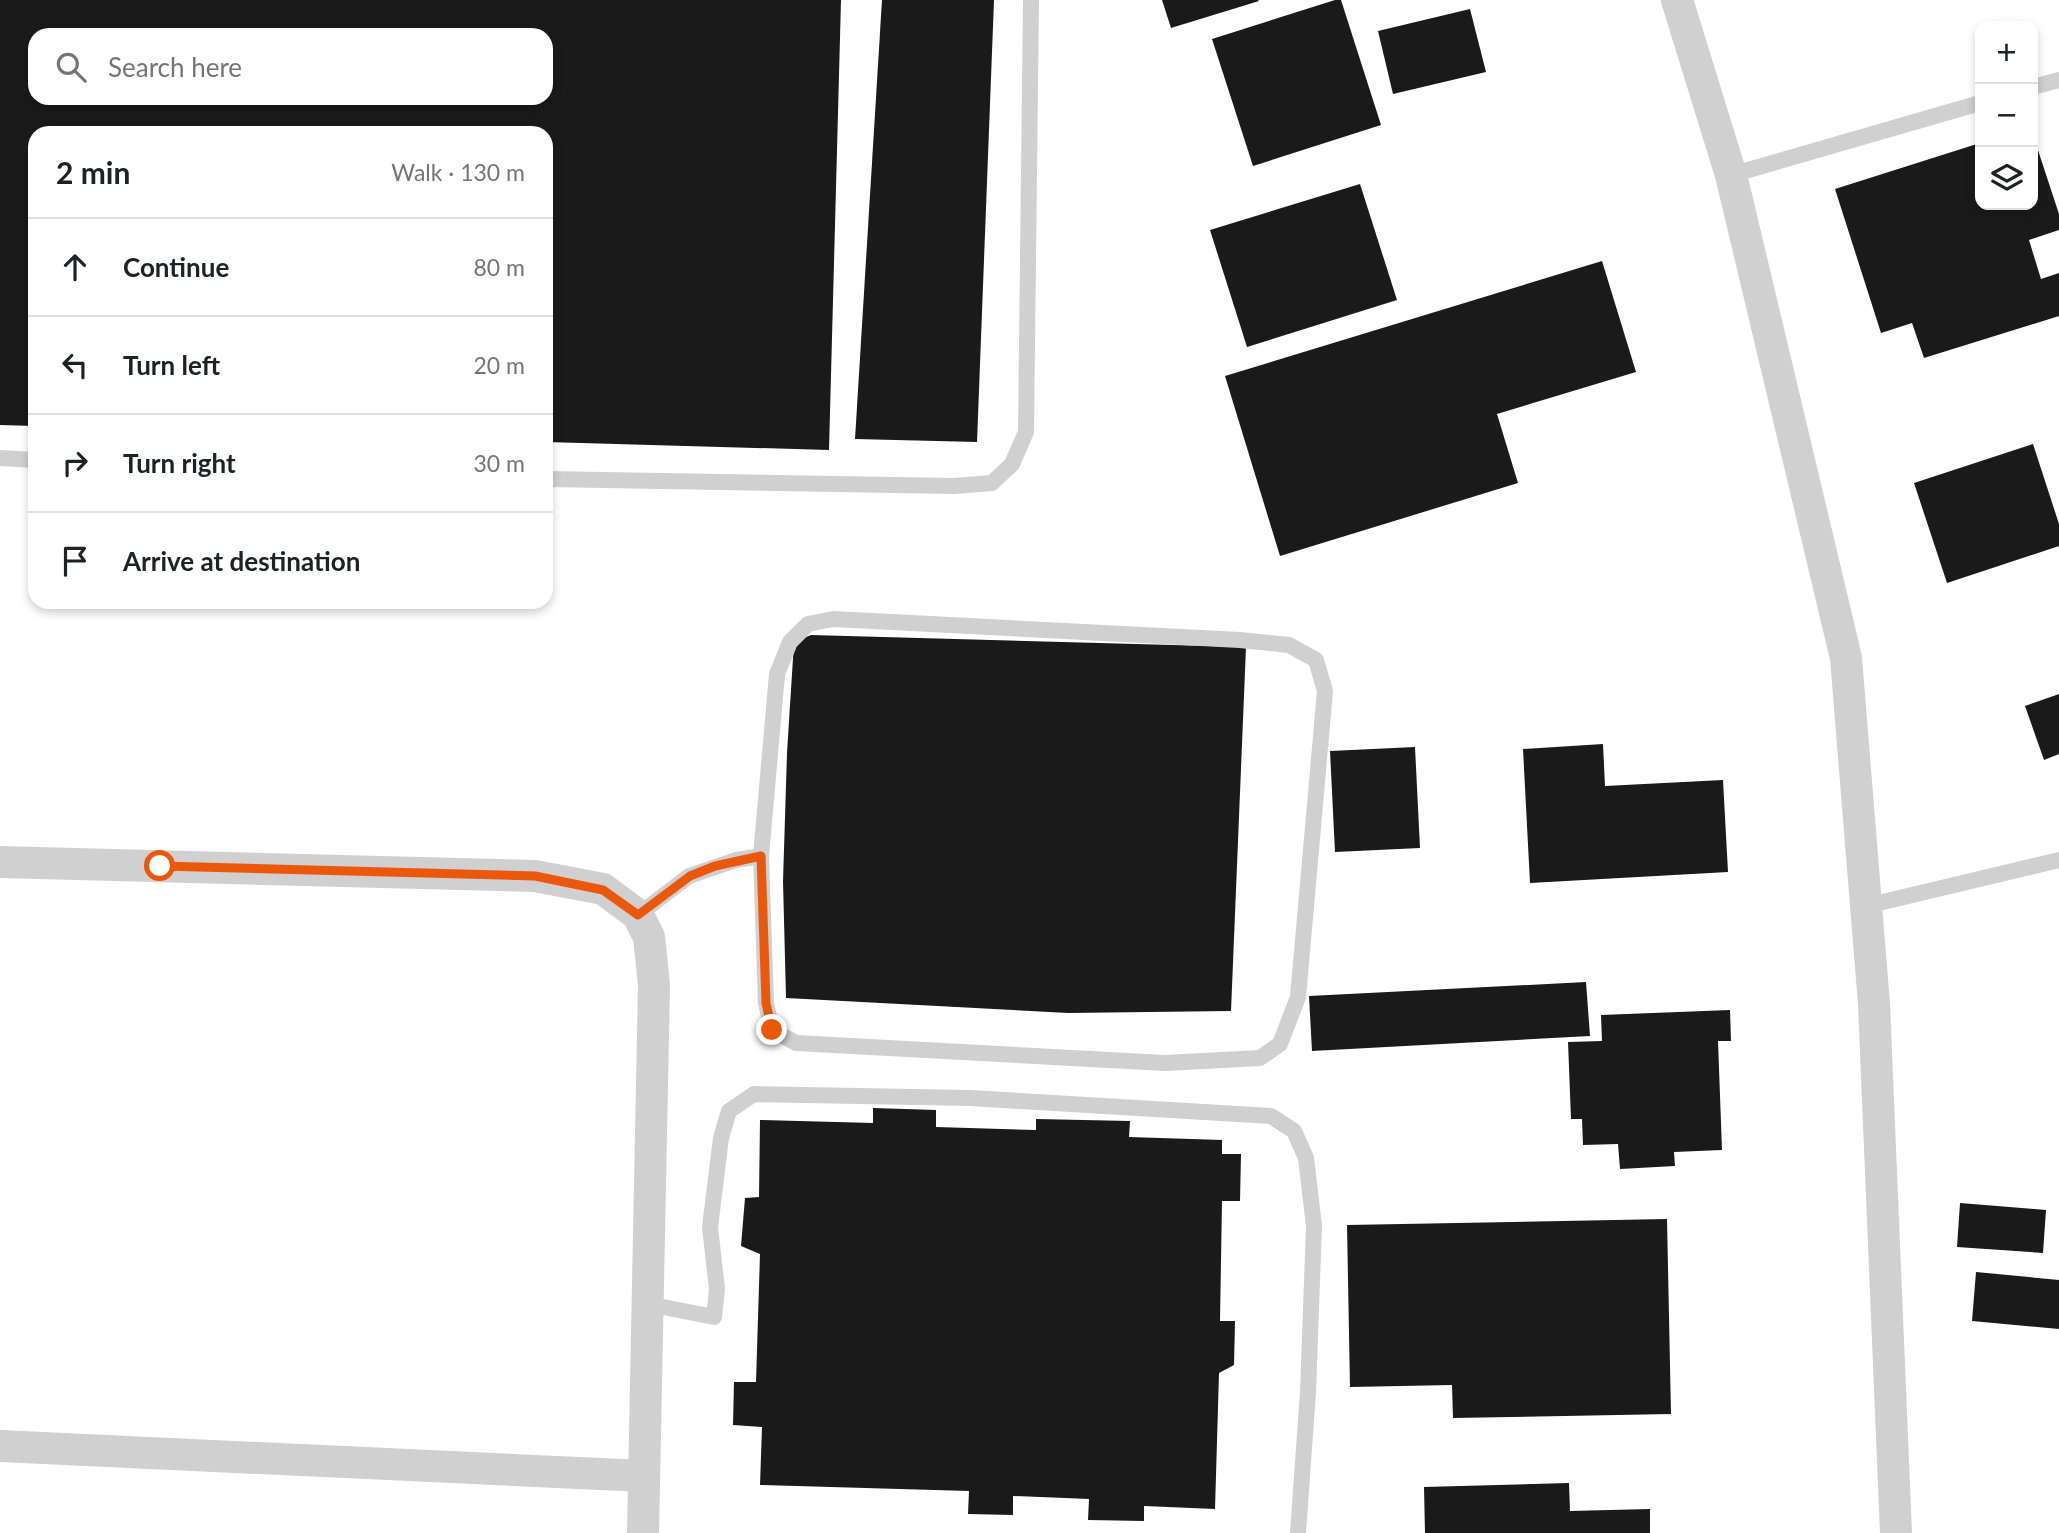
<!DOCTYPE html>
<html lang="en">
<head>
<meta charset="utf-8">
<style>
  :root { --surface:#fff; --page:#f6f6f6; --text:#202124; --muted:#757577; --line:#e0e0e0 }
  body { margin:0; font-family:Lato,sans-serif; background:var(--page); color:var(--text) }
  .controls { position:absolute; right:21px; top:21px; display:grid; overflow:hidden; border-radius:14px; box-shadow:0 4px 10px #0003 }
  .controls button { width:63px; height:63px; display:grid; place-items:center; padding:0; border:0; border-bottom:2px solid var(--line); background:var(--surface); color:var(--text); font:35px sans-serif }
  .stop { position:absolute; width:21px; height:21px; margin:-16px; border:5px solid #ea580c; border-radius:50%; background:#fff }
  .stop.end { background:#ea580c; border-color:#fff; box-shadow:0 2px 7px #0008 }
  .list { margin:0; padding:0; list-style:none }
  h2 { display:flex; justify-content:space-between; align-items:center; height:91px; margin:0; padding:0 28px; font-size:30px }
  h2 small { font-size:23px; font-weight:400; color:var(--muted) }
  .list li { display:grid; grid-template-columns:46px 1fr auto; gap:21px; align-items:center; box-sizing:border-box; height:98px; padding:0 28px; border-top:2px solid var(--line) }
  .list b { display:block; font-size:26px; white-space:nowrap }
  .list em { font-size:23px; font-style:normal; color:var(--muted) }
  .icon { flex:none; width:38px; height:38px; fill:none; stroke:currentColor; stroke-width:2; stroke-linecap:round; stroke-linejoin:round }
  .map { position:relative; flex:none; width:2059px; height:1533px; overflow:hidden }
  .search { position:absolute; background:var(--surface); box-shadow:0 4px 10px #0003; left:28px; top:28px; width:525px; height:77px; display:flex; align-items:center; gap:18px; box-sizing:border-box; padding:0 24px; border-radius:21px; color:var(--muted); font-size:26px }
  .panel { position:absolute; background:var(--surface); box-shadow:0 4px 10px #0003; left:28px; top:126px; width:525px; height:483px; border-radius:21px }
  .map>svg:first-child { display:block }
  .building { fill:#1a1a1a; fill-rule:evenodd }
  .lines { fill:none; stroke-linecap:round; stroke-linejoin:round }
  .service { stroke:#d0d0d0; stroke-width:16 }
  .minor { stroke:#d0d0d0; stroke-width:32 }
  .route { stroke:#ea580c; stroke-width:9 }
</style>
</head>
<body>
<div class="map">
<svg width="2059" height="1533" viewBox="0 0 2059 1533">
  <rect width="100%" height="100%" fill="#fff"/>
  <g class="building">
    <path d="M0,0H841L829,450L546,442V133H35V426L0,425ZM35,35H546V98H35Z"/>
    <path d="M882,0H994L977,442L855,439Z"/>
    <path d="M1162,0H1258L1259,1L1171,28Z"/>
    <path d="M1335,0H1341L1381,125L1253,166L1212,39Z"/>
    <path d="M1470,9L1486,72L1393,94L1378,31Z"/>
    <path d="M2033,135L2059,214V230L2029,240L2041,279L2059,273V316L1924,358L1912,323L1881,333L1835,189L1980,143V205H2033Z"/>
    <path d="M1360,184L1397,300L1247,347L1210,230Z"/>
    <path d="M1602,261L1636,372L1497,414L1518,483L1280,556L1225,376Z"/>
    <path d="M2033,444L2059,524V546L1947,583L1914,483Z"/>
    <path d="M811,635L1246,647L1231,1011L1068,1013L786,998L783,881L787,753L794,642Z"/>
    <path d="M2059,694V754L2044,760L2025,706Z"/>
    <path d="M1603,744L1605,786L1723,780L1728,872L1530,883L1523,749Z"/>
    <path d="M1415,747L1420,848L1335,852L1330,751Z"/>
    <path d="M1586,982L1590,1036L1312,1051L1309,996Z"/>
    <path d="M1730,1010L1731,1041H1718L1722,1150L1674,1152L1675,1166L1620,1169L1618,1144L1583,1145L1582,1119H1571L1568,1042L1602,1041L1601,1015Z"/>
    <path d="M873,1108L936,1110V1127L1036,1130V1119L1130,1121L1129,1137L1222,1140V1154H1241L1240,1201H1222L1220,1321H1235L1234,1365L1219,1373L1215,1509L1144,1506V1521L1088,1520L1089,1499L1013,1496V1515L968,1514L969,1491L760,1485L762,1427L733,1425L734,1382H756L760,1254L741,1246L745,1198L759,1197L760,1120L873,1123Z"/>
    <path d="M1960,1203L2046,1210L2043,1253L1957,1247Z"/>
    <path d="M1667,1219L1671,1414L1453,1418L1452,1385L1350,1387L1347,1225Z"/>
    <path d="M1976,1272L2059,1280V1329L1972,1321Z"/>
    <path d="M1569,1483L1570,1511L1650,1509V1533H1425L1424,1487Z"/>
  </g>
  <g class="lines">
    <g class="service">
      <path d="M2033,87L2059,80"/>
      <path d="M1731,175L1980,103"/>
      <path d="M0,458L35,460"/>
      <path d="M546,479L954,486L992,483L1012,464L1026,432L1031,0"/>
      <path d="M1866,906L2059,860"/>
      <path d="M638,915L689,876L736,860L761,856L766,1003L772,1030L796,1043L1165,1063L1260,1058L1280,1044L1298,997L1325,691L1316,660L1289,645L1240,640L833,619L808,624L790,642L777,674L761,856"/>
      <path d="M648,1304L714,1317L717,1289L710,1227L721,1138L729,1111L754,1094L970,1098L1271,1116L1294,1131L1306,1158L1314,1226L1308,1392L1298,1533"/>
    </g>
    <g class="minor">
      <path d="M1677,0L1731,175L1846,658L1874,1004L1896,1533"/>
      <path d="M0,862L535,876L603,889L638,915L649,937L654,985L643,1533"/>
      <path d="M0,1446L644,1476"/>
    </g>
  </g>
  <g class="lines">
    <path class="route" d="M160,866L535,876L603,890L638,915L690,876L715,866L761,856L766,1003L772,1030"/>
  </g>
</svg>
<div class="controls">
<button>+</button>
<button>−</button>
<button><svg class="icon" aria-label="layers" viewBox="0 0 24 24"><path d="M12 4l9 5-9 5-9-5zM3 14l9 5 9-5"/></svg></button>
</div>
<div class="stop" style="left:160px;top:866px"></div>
<div class="stop end" style="left:772px;top:1030px"></div>
<div class="search"><svg class="icon" aria-label="search" viewBox="0 0 24 24"><circle cx="10" cy="10" r="6"/><path d="M15 15l6 6"/></svg>Search here</div>
<section class="panel">
<h2>2 min<small>Walk · 130 m</small></h2>
<ul class="list">
<li><svg class="icon" aria-label="ahead" viewBox="0 0 24 24"><path d="M12 20V5M6 11l6-6 6 6"/></svg><div><b>Continue</b></div><em>80 m</em></li>
<li><svg class="icon" aria-label="left" viewBox="0 0 24 24"><path d="M17 20v-9H6M10 6l-5 5 5 5"/></svg><div><b>Turn left</b></div><em>20 m</em></li>
<li><svg class="icon" aria-label="right" viewBox="0 0 24 24"><path d="M7 20v-9h11M14 6l5 5-5 5"/></svg><div><b>Turn right</b></div><em>30 m</em></li>
<li><svg class="icon" aria-label="arrive" viewBox="0 0 24 24"><path d="M6 21V4h12l-3 4 3 4H6"/></svg><div><b>Arrive at destination</b></div></li>
</ul>
</section>
</div>
</body>
</html>
